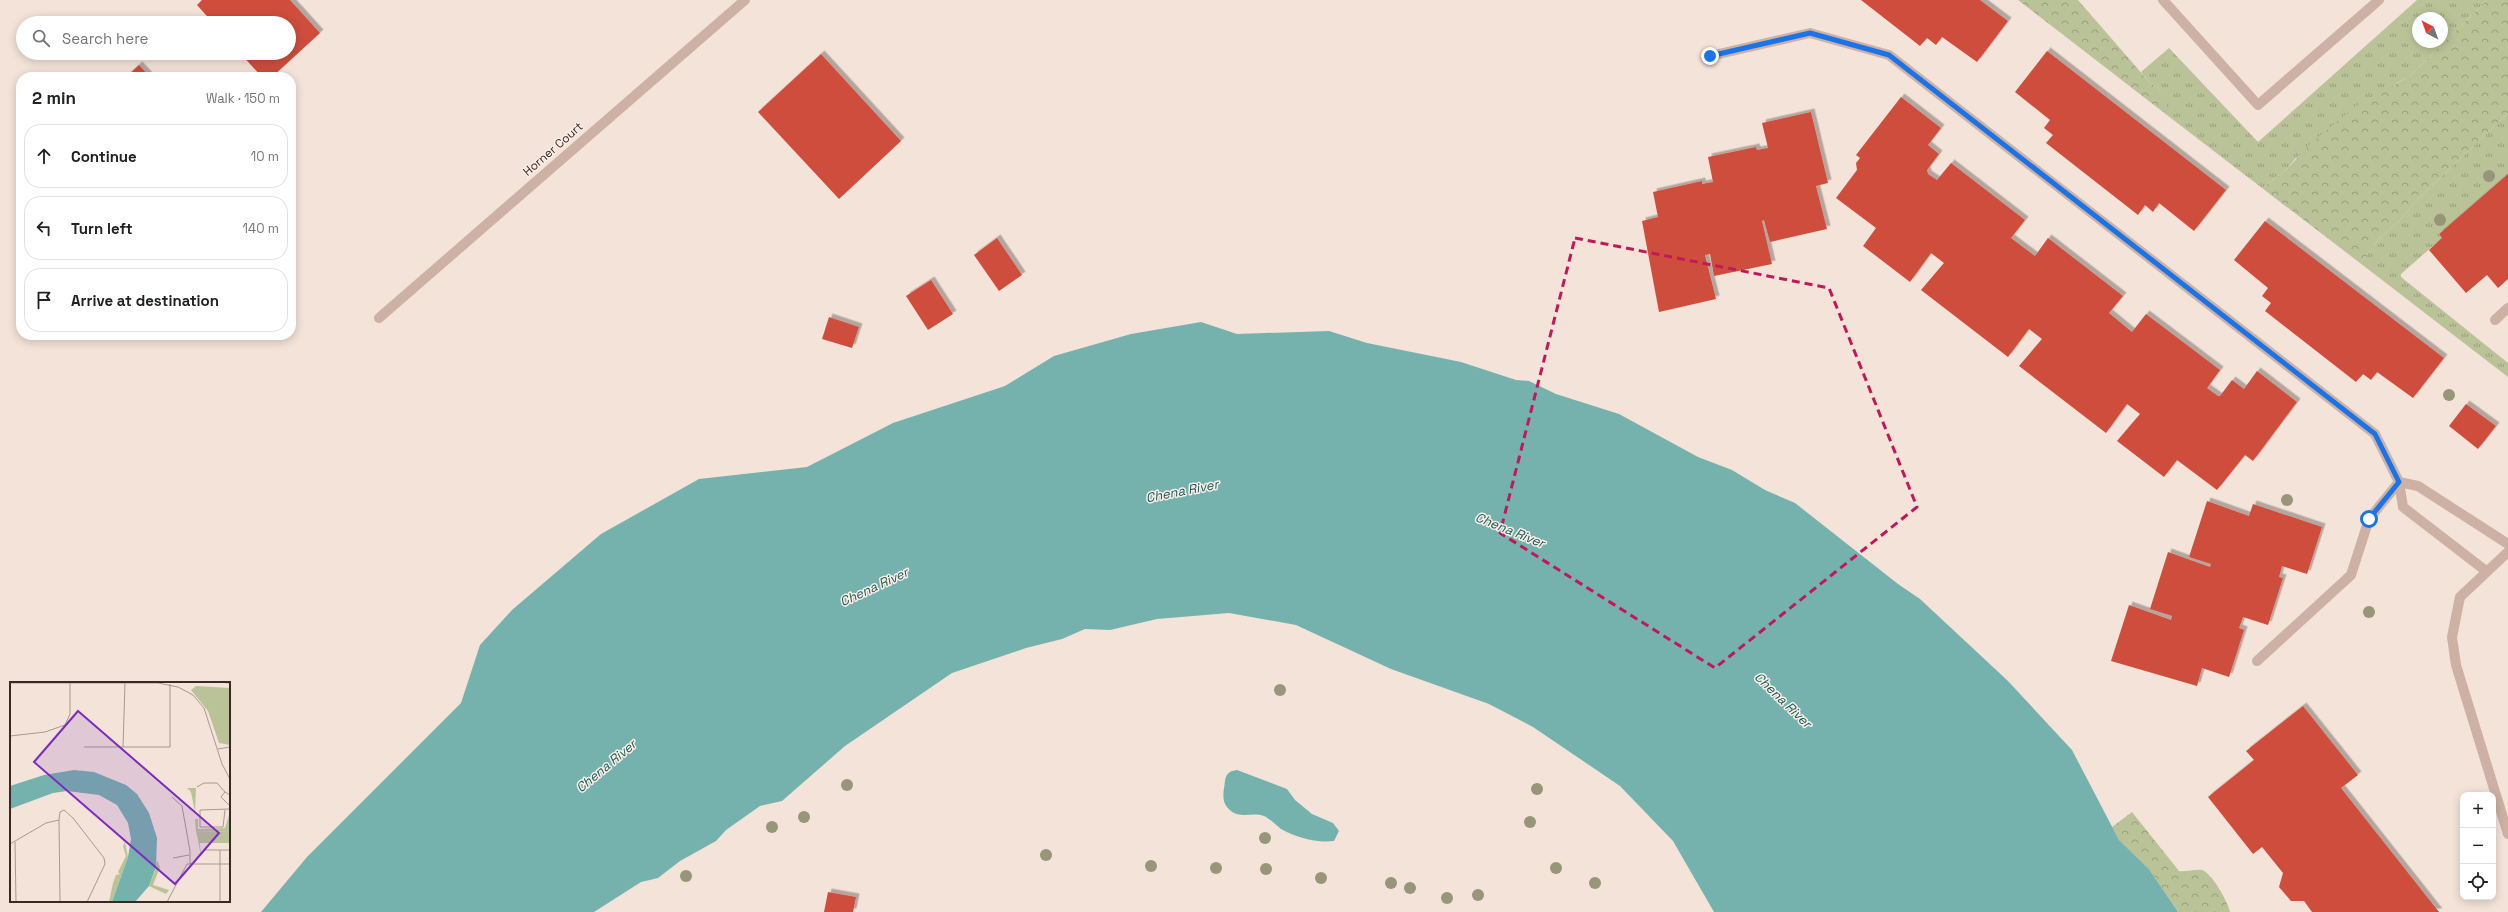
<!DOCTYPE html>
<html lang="en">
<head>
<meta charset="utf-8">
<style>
  :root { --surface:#fff; --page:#f6f6f6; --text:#202124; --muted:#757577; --line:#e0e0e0 }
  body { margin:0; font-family:"Space Grotesk",sans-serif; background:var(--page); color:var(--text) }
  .controls { position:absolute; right:12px; bottom:12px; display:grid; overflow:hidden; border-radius:8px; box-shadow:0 2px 10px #0003 }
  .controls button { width:36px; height:36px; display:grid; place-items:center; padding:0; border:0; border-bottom:1px solid var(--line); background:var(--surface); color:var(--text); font:20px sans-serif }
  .compass { position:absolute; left:2412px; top:12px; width:36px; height:36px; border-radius:50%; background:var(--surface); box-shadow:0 2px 10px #0003; rotate:319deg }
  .stop { position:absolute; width:12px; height:12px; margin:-9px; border:3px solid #1a73e8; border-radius:50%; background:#fff }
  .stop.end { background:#1a73e8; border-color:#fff; box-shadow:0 1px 4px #0008 }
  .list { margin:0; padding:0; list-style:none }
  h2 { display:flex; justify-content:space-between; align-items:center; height:52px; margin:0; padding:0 16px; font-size:17px }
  h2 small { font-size:13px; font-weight:400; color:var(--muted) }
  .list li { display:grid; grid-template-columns:26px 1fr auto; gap:12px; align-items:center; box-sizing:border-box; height:64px; margin:0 8px 8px; padding:0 8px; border:1px solid var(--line); border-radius:16px }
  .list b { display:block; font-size:15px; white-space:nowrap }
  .list em { font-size:13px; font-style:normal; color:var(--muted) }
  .icon { flex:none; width:22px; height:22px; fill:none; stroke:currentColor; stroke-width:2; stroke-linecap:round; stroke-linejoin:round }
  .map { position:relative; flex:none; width:2508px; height:912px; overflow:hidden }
  .search { position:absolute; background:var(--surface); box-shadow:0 2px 10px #0003; left:16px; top:16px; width:280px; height:44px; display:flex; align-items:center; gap:10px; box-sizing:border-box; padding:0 14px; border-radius:22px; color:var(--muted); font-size:15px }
  .panel { position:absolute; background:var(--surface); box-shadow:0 2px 10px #0003; left:16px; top:72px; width:280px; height:268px; border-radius:16px }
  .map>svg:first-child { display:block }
  .grass { fill:url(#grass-tufts); fill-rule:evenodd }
  .forest { fill:url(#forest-crowns) }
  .water { fill:#76b2ad }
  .building { fill:#ce4d3c; filter:url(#shadow) }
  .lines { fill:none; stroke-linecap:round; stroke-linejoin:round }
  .lane { stroke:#ccb1a4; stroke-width:10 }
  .street { stroke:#ccb1a4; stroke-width:10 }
  .tree { fill:#979678 }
  .route { stroke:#1a73e8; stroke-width:5 }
  .marked { fill:none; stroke:#c2185b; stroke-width:3; stroke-dasharray:8 5; stroke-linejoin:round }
  .labels { text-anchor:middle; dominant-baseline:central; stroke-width:3; stroke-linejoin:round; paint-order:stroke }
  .street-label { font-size:12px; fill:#372926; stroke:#faeee6 }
  .water-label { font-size:13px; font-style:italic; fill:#195b57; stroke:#faeee6 }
  .inset-road { fill:none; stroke:#a89991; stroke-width:1 }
  .view { fill:#7b2cbf; fill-opacity:0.15; stroke:#7b2cbf; stroke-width:2 }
  .inset-edge { fill:none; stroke:#372926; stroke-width:2 }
</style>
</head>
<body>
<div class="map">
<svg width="2508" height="912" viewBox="0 0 2508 912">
  <defs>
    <pattern id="grass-tufts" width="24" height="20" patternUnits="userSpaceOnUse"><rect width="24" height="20" fill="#bac398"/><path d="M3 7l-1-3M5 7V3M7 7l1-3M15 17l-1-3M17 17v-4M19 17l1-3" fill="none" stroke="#989e7c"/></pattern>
    <pattern id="forest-crowns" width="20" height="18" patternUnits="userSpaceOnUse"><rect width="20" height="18" fill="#bac398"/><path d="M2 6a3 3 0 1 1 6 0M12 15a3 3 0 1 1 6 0" fill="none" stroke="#989e7c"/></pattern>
    <filter id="shadow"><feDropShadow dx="3.5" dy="-3.5" stdDeviation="0" flood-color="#0004"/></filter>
  </defs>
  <rect width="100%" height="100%" fill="#f3e3d9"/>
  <g class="grass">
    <path d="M2417,0H2487L2410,76L2395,84L2295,159L2286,170L2262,188L2163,112L2167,108L2158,88L2151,84L2141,72L2169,48L2258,142ZM2418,18H2442V42H2418Z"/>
    <path d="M2508,113V174L2439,234L2442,238L2401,274V277L2508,363V377L2360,263L2380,238L2399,221L2416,201Z"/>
  </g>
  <g class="forest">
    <path d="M2018,0H2078L2151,84L2158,88L2168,108L2163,112Z"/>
    <path d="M2487,0H2508V113L2416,201L2399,221L2380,238L2360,263L2262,188L2286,170L2311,143L2356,106L2410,76Z"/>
    <path d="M2132,812L2179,871C2186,872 2195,869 2202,870C2212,873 2228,902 2230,912H2178L2149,869L2119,840L2112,827Z"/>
  </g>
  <g class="water">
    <path d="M1201,322L1237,334L1329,331L1367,343L1461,362L1516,380L1529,381L1556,394L1619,414L1698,457L1732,470L1765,490L1795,503L1898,584L1920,599L2008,681L2072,750L2119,840L2149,869L2178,912H1714L1673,841L1620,786L1533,727L1489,704L1391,669L1296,625L1229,613L1157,619L1110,630L1085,629L1062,639L1026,648L952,673L845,746L782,801L760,806L726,830L716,841L680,861L658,878L641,882L594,912H261L307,857L461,703L480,645L512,610L601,534L699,479L807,467L893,423L1005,386L1054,356L1131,334Z"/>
    <path d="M1237,770L1287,789L1295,800L1312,814L1333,823L1339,831L1334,841C1315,843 1298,838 1281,829C1276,825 1270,819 1264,816C1251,811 1238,821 1227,807C1221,800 1224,790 1225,781C1226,773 1230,771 1237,770Z"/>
  </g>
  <g class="building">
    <path d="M202,0H290L320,33L272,77H262L240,53H289V23H213L197,5Z"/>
    <path d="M1861,0H1980L2008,21L1977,62L1942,37L1936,45L1927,38L1920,46Z"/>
    <path d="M2047,51L2226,190L2194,231L2159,203L2153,212L2145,205L2138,215L2046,143L2053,135L2044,128L2050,120L2015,92Z"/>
    <path d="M821,54L901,141L839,199L758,112Z"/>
    <path d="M139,65L150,77H126Z"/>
    <path d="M1901,97L1941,128L1928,145L1939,154L1927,170L1928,174L1937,180L1951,163L2025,220L2011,238L2035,256L2048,238L2123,296L2109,313L2132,332L2146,314L2220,370L2207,388L2218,396H2220L2232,380L2244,389L2257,371L2297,402L2253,461L2245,455L2217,490L2177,460L2164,477L2117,441L2140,414L2127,404L2106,433L2019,366L2042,339L2029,329L2008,357L1921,290L1944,263L1931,253L1910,282L1863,246L1876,228L1836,198L1857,170L1856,163L1860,158L1856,155Z"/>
    <path d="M1811,112L1828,183L1816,186L1827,229L1770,242L1764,220L1762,221L1772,264L1714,276L1710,254L1705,255L1716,299L1659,312L1642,221L1658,217L1653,192L1702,181V184L1713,182L1708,157L1756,147L1757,150L1768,148L1762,123Z"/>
    <path d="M2508,174V279L2498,288L2487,275L2466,293L2429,250L2442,238L2439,234Z"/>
    <path d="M2265,221L2444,358L2413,398L2377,372L2371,380L2363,374L2356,382L2265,311L2271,303L2262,296L2268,288L2234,260Z"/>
    <path d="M997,238L1022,275L999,291L974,255Z"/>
    <path d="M931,280L953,314L928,330L906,296Z"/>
    <path d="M829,317L859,327L852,348L822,339Z"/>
    <path d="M2466,404L2496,426L2478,449L2449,426Z"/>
    <path d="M2207,501L2249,516L2253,504L2322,527L2307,574L2282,566L2279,577L2283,578L2268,625L2243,617L2239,628L2244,630L2229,677L2202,668L2197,686L2111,661L2129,605L2171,620L2172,616L2150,609L2168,552L2210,567L2211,564L2189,557Z"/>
    <path d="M2303,706L2358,775L2341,788L2439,912H2312L2304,901H2291L2279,887L2283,873L2262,847L2253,854L2208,797L2254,760L2246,751Z"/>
    <path d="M828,892L856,897L853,912H824Z"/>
  </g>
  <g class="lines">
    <g class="lane">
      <path d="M2163,0L2258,105L2379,0"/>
      <path d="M1710,56L1810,33L1889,55L2375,434L2399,482L2403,507L2486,571"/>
      <path d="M2495,320L2508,308"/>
      <path d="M2399,482L2418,486L2508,544"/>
      <path d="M2257,661L2351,575L2369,519L2399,482"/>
    </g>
    <g class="street">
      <path d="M379,318L745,0"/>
      <path d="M2508,552L2460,597L2452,637L2456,665L2508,834"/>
    </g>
  </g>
  <g class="tree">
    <circle cx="2489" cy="176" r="6"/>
    <circle cx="2440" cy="220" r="6"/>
    <circle cx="2449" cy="395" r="6"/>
    <circle cx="2287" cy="500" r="6"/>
    <circle cx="2369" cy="612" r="6"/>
    <circle cx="1280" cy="690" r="6"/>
    <circle cx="847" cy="785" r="6"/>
    <circle cx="1537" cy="789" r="6"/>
    <circle cx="804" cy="817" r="6"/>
    <circle cx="1530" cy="822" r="6"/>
    <circle cx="772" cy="827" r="6"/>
    <circle cx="1265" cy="838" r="6"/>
    <circle cx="1046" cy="855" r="6"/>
    <circle cx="1151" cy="866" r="6"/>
    <circle cx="1216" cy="868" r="6"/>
    <circle cx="1556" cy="868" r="6"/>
    <circle cx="1266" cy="869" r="6"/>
    <circle cx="686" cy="876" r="6"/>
    <circle cx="1321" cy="878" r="6"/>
    <circle cx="1391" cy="883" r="6"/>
    <circle cx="1595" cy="883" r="6"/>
    <circle cx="1410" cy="888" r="6"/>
    <circle cx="1478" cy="895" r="6"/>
    <circle cx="1447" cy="898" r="6"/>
  </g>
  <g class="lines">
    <path class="route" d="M1710,56L1810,33L1889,55L2375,434L2399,482L2369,519"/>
  </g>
  <path class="marked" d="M1575,238L1829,288L1917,507L1715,668L1500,533Z"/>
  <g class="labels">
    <g class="street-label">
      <text transform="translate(553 149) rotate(-41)">Horner Court</text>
    </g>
    <g class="water-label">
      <text transform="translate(1182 491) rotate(-11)">Chena River</text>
      <text transform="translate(1510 530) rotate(22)">Chena River</text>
      <text transform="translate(874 587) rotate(-25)">Chena River</text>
      <text transform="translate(1783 700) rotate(44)">Chena River</text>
      <text transform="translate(606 766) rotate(-40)">Chena River</text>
    </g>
  </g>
  <g transform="translate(10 682)">
    <rect width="220" height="220" fill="#f3e3d9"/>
    <path d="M186,4L220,6V63L209,61L198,29L181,8ZM177,106H186L185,130L181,110ZM220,130L219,150L186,149L185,137H188V147L215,146ZM188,158H220V166L219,161H190L191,175Z" fill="#bac398"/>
    <path d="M220,143V158H188L186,149L219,150ZM115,160L118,175L102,220H99L103,201L106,193L110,192L108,190L116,174L113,164ZM147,178L150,185L143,203L159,208L156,212L139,204L145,189Z" fill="#bac398"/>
    <path d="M64,88L84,90L116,103L127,112L139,131L147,156L146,185L139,204L125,220H102L118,175L121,157L118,141L107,123L89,113L57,109L43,111L0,127V104L34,93Z" fill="#76b2ad"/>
    <path class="inset-road" d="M208,0L220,1M0,1H148L168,5L183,13L194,26L212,82L220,97M0,54L35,50L55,43L60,32V1M74,65H160V2M113,65L115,1M208,67L220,65M187,105L194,101H207L215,110M220,113L215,110L211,115L220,124M162,115L172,124L180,169V182M215,128L213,145H190V128L220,127M5,160L6,220M0,162L36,141L49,138M193,168H220M163,176L179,173M50,220L49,138L50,130L54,128L63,136L94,176L95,182L77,220M157,220L177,182H220M210,220V168"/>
    <path class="view" d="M68,29L209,151L165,202L24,80Z"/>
    <rect width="220" height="220" class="inset-edge"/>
  </g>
</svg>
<div class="controls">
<button>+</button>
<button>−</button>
<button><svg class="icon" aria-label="locate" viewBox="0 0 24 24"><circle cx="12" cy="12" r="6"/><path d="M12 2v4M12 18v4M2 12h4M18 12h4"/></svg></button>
</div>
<svg class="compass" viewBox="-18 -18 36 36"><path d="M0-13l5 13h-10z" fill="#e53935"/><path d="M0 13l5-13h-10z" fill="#757577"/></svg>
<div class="stop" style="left:2369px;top:519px"></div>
<div class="stop end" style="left:1710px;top:56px"></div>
<div class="search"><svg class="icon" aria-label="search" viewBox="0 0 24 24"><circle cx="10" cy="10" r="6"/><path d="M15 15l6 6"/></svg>Search here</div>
<section class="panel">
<h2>2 min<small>Walk · 150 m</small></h2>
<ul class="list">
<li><svg class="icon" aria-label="ahead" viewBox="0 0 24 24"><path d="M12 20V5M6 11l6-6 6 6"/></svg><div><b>Continue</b></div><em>10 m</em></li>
<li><svg class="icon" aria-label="left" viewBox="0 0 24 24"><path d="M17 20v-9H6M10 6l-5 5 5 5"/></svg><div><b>Turn left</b></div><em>140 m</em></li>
<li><svg class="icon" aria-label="arrive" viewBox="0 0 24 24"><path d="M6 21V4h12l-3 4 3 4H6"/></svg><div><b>Arrive at destination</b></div></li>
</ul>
</section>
</div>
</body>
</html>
